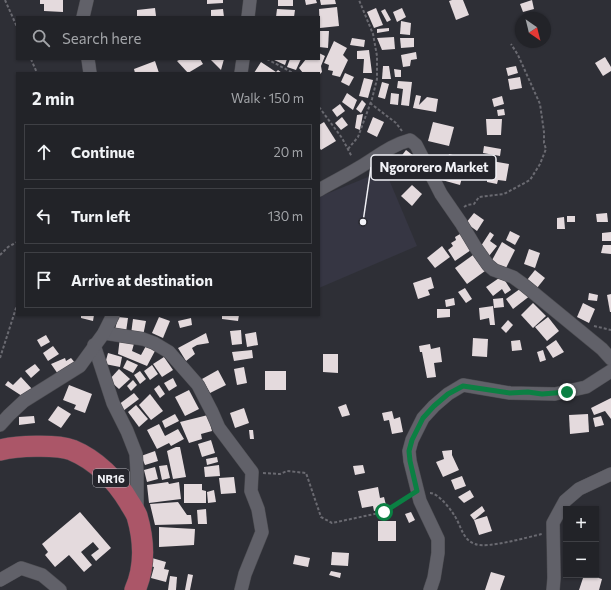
<!DOCTYPE html>
<html lang="en">
<head>
<meta charset="utf-8">
<style>
  :root { --surface:#222328; --page:#2e2f34; --text:#f1f3f6; --muted:#a2a4a8; --line:#3f4045 }
  body { margin:0; font-family:Commissioner,sans-serif; background:var(--page); color:var(--text) }
  .controls { position:absolute; right:12px; bottom:12px; display:grid; overflow:hidden; border-radius:0px; box-shadow:0 1px 3px #0004 }
  .controls button { width:36px; height:36px; display:grid; place-items:center; padding:0; border:0; border-bottom:1px solid var(--line); background:var(--surface); color:var(--text); font:20px sans-serif }
  .compass { position:absolute; left:515px; top:12px; width:36px; height:36px; border-radius:50%; background:var(--surface); box-shadow:0 1px 3px #0004; rotate:145deg }
  .stop { position:absolute; width:12px; height:12px; margin:-9px; border:3px solid #0b8043; border-radius:50%; background:#fff }
  .stop.end { background:#0b8043; border-color:#fff; box-shadow:0 1px 4px #0008 }
  .list { margin:0; padding:0; list-style:none }
  h2 { display:flex; justify-content:space-between; align-items:center; height:52px; margin:0; padding:0 16px; font-size:17px }
  h2 small { font-size:13px; font-weight:400; color:var(--muted) }
  .list li { display:grid; grid-template-columns:26px 1fr auto; gap:12px; align-items:center; box-sizing:border-box; height:56px; margin:0 8px 8px; padding:0 8px; border:1px solid var(--line); border-radius:0px }
  .list b { display:block; font-size:15px; white-space:nowrap }
  .list em { font-size:13px; font-style:normal; color:var(--muted) }
  .icon { flex:none; width:22px; height:22px; fill:none; stroke:currentColor; stroke-width:2; stroke-linecap:round; stroke-linejoin:round }
  .map { position:relative; flex:none; width:611px; height:590px; overflow:hidden }
  .search { position:absolute; background:var(--surface); box-shadow:0 1px 3px #0004; left:16px; top:16px; width:304px; height:44px; display:flex; align-items:center; gap:10px; box-sizing:border-box; padding:0 14px; border-radius:0px; color:var(--muted); font-size:15px }
  .panel { position:absolute; background:var(--surface); box-shadow:0 1px 3px #0004; left:16px; top:72px; width:304px; height:244px; border-radius:0px }
  .map>svg:first-child { display:block }
  .built { fill:#363643 }
  .building { fill:#e4dadd }
  .lines { fill:none; stroke-linecap:round; stroke-linejoin:round }
  .street-casing { stroke:#4c4c51; stroke-width:14 }
  .primary-casing { stroke:#4c4c51; stroke-width:22 }
  .path { stroke:#6a6a71; stroke-width:2; stroke-dasharray:3 2; stroke-linecap:butt }
  .street { stroke:#616169; stroke-width:13 }
  .primary { stroke:#ab5668; stroke-width:21 }
  .route { stroke:#0b8043; stroke-width:5 }
  .labels { text-anchor:middle; dominant-baseline:central; stroke-width:4; stroke-linejoin:round; paint-order:stroke }
  .shield { fill:#25252c; stroke:#b4b4ba; stroke-width:1 }
  .shield-label { font-size:11px; font-weight:bold; fill:#f2f2f7 }
  .leader { fill:none; stroke:#f2f2f7; stroke-width:1.5 }
  .callout-dot { fill:#f2f2f7; stroke:#25252c; stroke-width:1.5 }
  .callout { fill:#25252c; stroke:#f2f2f7; stroke-width:1.5 }
  .callout-label { font-size:13px; text-anchor:middle; font-weight:bold; fill:#f2f2f7 }
</style>
</head>
<body>
<div class="map">
<svg width="611" height="590" viewBox="0 0 611 590">
  <rect width="100%" height="100%" fill="#2e2f36"/>
  <path class="built" d="M385,170L417,246L319,288V197Z"/>
  <g class="building">
    <path d="M40,0H63V12L44,11V4H40Z"/>
    <path d="M207,0H223V3L207,4Z"/>
    <rect x="278" y="0" width="15" height="6"/>
    <path d="M305,0H316L317,3L306,5Z"/>
    <path d="M320,0H335L336,4L321,5Z"/>
    <path d="M452,0H463L469,15L456,20L449,1Z"/>
    <path d="M532,0L534,9L523,12L520,4Z"/>
    <path d="M337,7L339,26L320,28L319,9Z"/>
    <path d="M155,8L156,16L137,17V10Z"/>
    <path d="M376,8L383,25L374,28L367,12Z"/>
    <path d="M402,8L406,17L397,22L393,12Z"/>
    <path d="M223,9L224,17H211V10Z"/>
    <path d="M277,9L295,10L294,17H276Z"/>
    <path d="M385,9L391,20L387,22L381,11Z"/>
    <path d="M401,21L411,23L410,35L400,34Z"/>
    <path d="M389,28V31L377,33V29Z"/>
    <path d="M319,31H329L328,48L319,47Z"/>
    <path d="M394,37L395,49L382,50L377,38Z"/>
    <path d="M352,38L365,40L364,47L350,45Z"/>
    <path d="M400,38H414V47L401,48Z"/>
    <path d="M334,41L347,48L343,55L348,60L340,77L332,75L333,71L328,70L329,65L324,63Z"/>
    <path d="M369,50L372,73H363L364,59H357V51Z"/>
    <path d="M416,52L417,59L411,60L410,66L403,67L401,55Z"/>
    <path d="M319,53L325,56L321,66L322,72L319,75V73H303L299,68L306,59H319Z"/>
    <path d="M605,57L611,67V71L603,76L595,63Z"/>
    <path d="M181,59H200L203,64L188,73L177,61Z"/>
    <path d="M210,59H224L221,70Z"/>
    <path d="M272,59H287L285,65Z"/>
    <path d="M290,59H301L296,70L287,67Z"/>
    <path d="M155,61L159,73H135L134,69Z"/>
    <path d="M261,62L276,72L278,70L282,73H254Z"/>
    <path d="M383,66H389L391,79H382Z"/>
    <path d="M516,66L518,73L508,76L506,68Z"/>
    <path d="M394,69L401,70V77H395Z"/>
    <path d="M345,73L354,77L349,86L341,82Z"/>
    <path d="M520,77L522,88L510,90L508,79Z"/>
    <path d="M364,78L373,80L368,98L359,96Z"/>
    <path d="M398,81L412,82L409,106L401,105L403,89L397,88Z"/>
    <path d="M382,82L389,84L385,99L378,97Z"/>
    <path d="M347,93L357,100L353,110L342,102Z"/>
    <path d="M391,93L399,94L398,105L390,104Z"/>
    <path d="M416,95L421,96L419,105L427,97L438,99L436,112L413,108Z"/>
    <path d="M502,96L504,104L494,107L492,99Z"/>
    <path d="M362,100L366,104L361,113L356,109Z"/>
    <path d="M340,104L345,111L337,117L332,110Z"/>
    <path d="M504,109L505,115L498,116L497,110Z"/>
    <path d="M363,114L360,130L355,128L357,115Z"/>
    <path d="M342,117L348,125L341,130L335,123Z"/>
    <path d="M373,117L384,122L377,137L367,132Z"/>
    <path d="M486,119H502L501,135H487Z"/>
    <path d="M324,122L336,141L321,150L319,147V125Z"/>
    <path d="M433,122L454,127L449,146L428,141Z"/>
    <path d="M484,146L501,149L500,156L483,153Z"/>
    <path d="M406,150L419,160L405,180L391,170Z"/>
    <path d="M449,154L467,159L460,185L442,180Z"/>
    <path d="M486,160L509,164L506,181L498,180L497,184L487,182V178L482,177Z"/>
    <path d="M412,185L422,194L412,206L401,196Z"/>
    <path d="M474,213L484,220L477,231L466,223Z"/>
    <path d="M607,213L608,222H597L596,214Z"/>
    <rect x="567" y="216" width="8" height="6"/>
    <path d="M564,217L565,229H557V218Z"/>
    <path d="M510,231L520,236L515,245L506,240Z"/>
    <path d="M490,232L494,235L490,241L497,246L489,256L479,249Z"/>
    <path d="M611,232V241H602V233Z"/>
    <path d="M460,234L471,250L455,261L448,250L453,246L451,243L456,240L455,237Z"/>
    <path d="M502,242L515,250L505,270L491,262Z"/>
    <path d="M603,245H611V254L601,253Z"/>
    <path d="M442,246L450,257L435,268L427,258Z"/>
    <path d="M529,249L540,253L535,268L524,264Z"/>
    <path d="M473,255L485,271L467,284L455,268Z"/>
    <path d="M535,270L545,278L537,288L527,280Z"/>
    <path d="M502,276L511,290L505,294L502,289L493,296L486,287Z"/>
    <path d="M431,277L434,288L428,290L430,295L418,299L413,283Z"/>
    <path d="M524,286L531,295L513,309L506,299Z"/>
    <path d="M465,288L472,299L466,303L458,292Z"/>
    <path d="M589,293L598,295L597,301L588,300Z"/>
    <path d="M611,294V312H610L607,295Z"/>
    <path d="M454,298L455,305L446,307L445,300Z"/>
    <path d="M503,298L504,307L494,308L493,299Z"/>
    <path d="M533,303L546,316L533,328L521,315Z"/>
    <path d="M583,303L595,309L589,323L577,317Z"/>
    <path d="M493,306L495,325H490L489,318L480,320L479,308Z"/>
    <path d="M437,309H450V317L437,318Z"/>
    <path d="M81,315H94L93,321L81,318Z"/>
    <path d="M222,315H239L238,321L222,319Z"/>
    <path d="M118,317L128,318L126,332L115,330Z"/>
    <path d="M159,317L170,321L163,338L152,333Z"/>
    <path d="M548,317L559,331L547,341L535,327Z"/>
    <path d="M191,318L192,325L180,328L178,321Z"/>
    <path d="M133,319L146,321L143,336L131,334Z"/>
    <path d="M508,320L513,325L506,333L501,328Z"/>
    <path d="M241,330L242,344L232,345L230,331Z"/>
    <path d="M256,332L258,345L247,347L245,334Z"/>
    <path d="M206,333L209,343L197,345L192,348L195,354L186,361L178,348Z"/>
    <path d="M46,335L50,342L41,347L37,340Z"/>
    <path d="M120,337L135,340L132,351L141,355L147,344L156,349L147,366L118,354Z"/>
    <path d="M473,338L488,339L487,357L472,356Z"/>
    <path d="M520,340L522,350L512,351L511,341Z"/>
    <path d="M556,340L564,352L553,358L546,347Z"/>
    <path d="M430,344L431,349L440,347L442,362L434,363L436,377L427,378L422,352H420L419,346Z"/>
    <path d="M53,346L59,354L48,361L43,353Z"/>
    <path d="M252,350L253,358L234,361L232,352Z"/>
    <path d="M543,350L546,360L540,362L537,352Z"/>
    <path d="M108,353L122,357L120,367L105,364Z"/>
    <path d="M323,354H338V373L323,372Z"/>
    <path d="M164,357L173,370L162,377L153,364Z"/>
    <path d="M65,358L66,361L71,358L76,364L58,374L51,364Z"/>
    <path d="M127,360L138,365L133,373L123,368Z"/>
    <path d="M35,364L40,370L31,378L25,371Z"/>
    <path d="M152,365L158,374L150,380L144,371Z"/>
    <path d="M244,367L247,383L237,385L234,369Z"/>
    <path d="M119,369L130,379L119,389L109,380Z"/>
    <path d="M218,370L226,385L210,393L202,379Z"/>
    <path d="M140,371L146,379L140,384L134,375Z"/>
    <rect x="265" y="371" width="21" height="19"/>
    <path d="M21,377L32,389L22,396L5,385L8,381L13,385Z"/>
    <path d="M173,378L177,386L169,391L164,383Z"/>
    <path d="M133,380L137,385L131,391L127,386Z"/>
    <path d="M69,385L92,394L85,413L74,409L76,405L63,400Z"/>
    <path d="M159,385L165,394L160,398L154,389Z"/>
    <path d="M189,390L199,409L185,416L175,397Z"/>
    <path d="M134,393L139,399L123,411L118,405Z"/>
    <path d="M150,394L163,411L151,420L139,405Z"/>
    <path d="M611,398V419L605,411L594,415L591,408Z"/>
    <path d="M346,404L350,415L342,417L338,407Z"/>
    <path d="M136,405L148,419L139,427L128,412Z"/>
    <path d="M58,406L71,414L61,428L48,420Z"/>
    <path d="M244,408L249,423L235,428L230,413Z"/>
    <path d="M392,411L394,419L400,417L403,432L392,434L389,420L384,421L382,413Z"/>
    <path d="M175,414L179,421L165,428L162,421Z"/>
    <path d="M588,414L589,432L570,434L569,415Z"/>
    <path d="M208,415L212,431L201,434L202,439L189,443L180,422Z"/>
    <path d="M34,416L35,423L19,425V417Z"/>
    <path d="M601,416L604,425L595,427L593,418Z"/>
    <path d="M159,424L165,436L178,429L184,439L171,446L169,443L157,449L147,430Z"/>
    <path d="M249,430H253L254,439H250Z"/>
    <path d="M211,440L215,453L202,457L198,444Z"/>
    <path d="M176,447H180L186,477L173,479L167,451Z"/>
    <path d="M452,450V455L459,470L443,477L436,462L444,459L442,451Z"/>
    <path d="M155,451L158,461L145,465L141,456Z"/>
    <path d="M217,457L218,462L207,465L206,459Z"/>
    <path d="M167,465L170,478L162,480L159,466Z"/>
    <path d="M219,465L220,476L205,477L204,467Z"/>
    <path d="M363,465L365,473L355,475L353,466Z"/>
    <path d="M155,467L158,479L147,482L144,470Z"/>
    <path d="M462,476L466,486L455,490L451,480Z"/>
    <path d="M234,477L236,493L221,494L219,478Z"/>
    <path d="M168,482L169,484L179,482L181,499L149,503L147,485Z"/>
    <path d="M184,484H202V490L206,491V503H184Z"/>
    <path d="M378,487L380,498L384,497L387,509L374,511L373,506L362,508L358,491Z"/>
    <path d="M214,490L216,502L208,503L207,492Z"/>
    <path d="M470,490L474,497L464,503L458,497Z"/>
    <path d="M178,502L187,515H191L192,524L155,525L150,504Z"/>
    <path d="M482,506L485,511L474,520L470,515Z"/>
    <path d="M206,509L207,524H198L197,510Z"/>
    <path d="M80,512L111,548L96,561L91,555L99,549L93,542L81,552L92,565L84,572L69,555L55,567L45,555L48,552L42,544Z"/>
    <path d="M411,512L415,520L409,523L405,514Z"/>
    <path d="M487,516L492,531L479,535L474,520Z"/>
    <rect x="378" y="521" width="18" height="20"/>
    <path d="M159,527L195,529L194,545L159,547Z"/>
    <path d="M332,552L349,553L348,566L331,565Z"/>
    <path d="M295,555L310,558L308,567L293,564Z"/>
    <path d="M152,558L166,562L164,569L169,570L166,582L151,578L154,567L150,566Z"/>
    <path d="M331,571L341,573L340,578L329,575Z"/>
    <path d="M491,572L505,576L500,590H485Z"/>
    <path d="M188,574L193,575L190,590H185Z"/>
    <path d="M584,575H589L602,579L599,590H579Z"/>
    <path d="M170,576L177,577L176,590H168Z"/>
  </g>
  <g class="lines">
    <g class="street-casing">
      <g id="street">
        <path d="M83,17L87,0"/>
        <path d="M248,17L250,0"/>
        <path d="M88,59L90,73"/>
        <path d="M241,73L243,59"/>
        <path d="M319,190C333,182 347,175 360,167C377,157 391,145 410,140L416,145L441,194L461,223L476,248L488,265L494,270L513,277L524,285L602,349L611,359"/>
        <path d="M104,333L143,339L154,343L169,352L198,385L212,412L219,428L252,472L251,491L258,509L262,532L245,574L241,590"/>
        <path d="M94,345L113,403L127,431L136,454L137,472V511"/>
        <path d="M0,425L9,415L24,401L80,366L104,333L113,315"/>
        <path d="M0,580L21,568L42,575L60,590"/>
        <path d="M430,590L434,578L438,553V539L420,501L410,461L409,451L412,440L423,418L434,406L448,394L463,385L510,393L555,394L586,387L611,371"/>
        <path d="M553,590L554,578L553,523L565,501L579,489L611,474"/>
      </g>
    </g>
    <g class="primary-casing">
      <path id="primary" d="M0,450C16,446 56,444 72,450C96,460 116,480 129,502C132,507 135,511 137,516C144,540 145,567 135,590"/>
    </g>
    <g class="path">
      <path d="M5,0L17,27"/>
      <path d="M31,59L37,73"/>
      <path d="M267,59L293,73"/>
      <path d="M370,103L396,123L402,131"/>
      <path d="M319,107L342,138L352,157"/>
      <path d="M348,149L358,137L372,99L377,79V56L373,34L359,0"/>
      <path d="M464,207L467,205L474,204L479,197L504,194L530,180L540,164L546,149L544,143V132L540,104L518,55L511,44"/>
      <path d="M0,255L8,247L17,242"/>
      <path d="M594,326L611,330"/>
      <path d="M0,358L17,305"/>
      <path d="M263,473L280,474L287,471L306,473L321,517L332,523L384,512L408,497"/>
      <path d="M430,493C439,493 453,512 457,520C462,530 464,540 475,544C487,549 528,537 542,534"/>
    </g>
    <use href="#street" class="street"/>
    <use href="#primary" class="primary"/>
  </g>
  <g class="lines">
    <path class="route" d="M384,512L417,491L410,461L409,451L412,440L423,418L434,406L448,394L463,386L510,393L528,392L542,394L567,392"/>
  </g>
  <g class="labels">
    <rect class="shield" x="93" y="469" width="36" height="18" rx="3"/>
    <g class="shield-label">
      <text x="111" y="478">NR16</text>
    </g>
  </g>
  <path class="leader" d="M363 222L371 167"/>
  <circle class="callout-dot" cx="363" cy="222" r="4"/>
  <rect class="callout" x="371" y="155" width="125" height="25" rx="4"/>
  <g class="callout-label">
    <text x="434" y="172">Ngororero Market</text>
  </g>
</svg>
<div class="controls">
<button>+</button>
<button>−</button>
</div>
<svg class="compass" viewBox="-18 -18 36 36"><path d="M0-13l5 13h-10z" fill="#e53935"/><path d="M0 13l5-13h-10z" fill="#a2a4a8"/></svg>
<div class="stop" style="left:384px;top:512px"></div>
<div class="stop end" style="left:567px;top:392px"></div>
<div class="search"><svg class="icon" aria-label="search" viewBox="0 0 24 24"><circle cx="10" cy="10" r="6"/><path d="M15 15l6 6"/></svg>Search here</div>
<section class="panel">
<h2>2 min<small>Walk · 150 m</small></h2>
<ul class="list">
<li><svg class="icon" aria-label="ahead" viewBox="0 0 24 24"><path d="M12 20V5M6 11l6-6 6 6"/></svg><div><b>Continue</b></div><em>20 m</em></li>
<li><svg class="icon" aria-label="left" viewBox="0 0 24 24"><path d="M17 20v-9H6M10 6l-5 5 5 5"/></svg><div><b>Turn left</b></div><em>130 m</em></li>
<li><svg class="icon" aria-label="arrive" viewBox="0 0 24 24"><path d="M6 21V4h12l-3 4 3 4H6"/></svg><div><b>Arrive at destination</b></div></li>
</ul>
</section>
</div>
</body>
</html>
